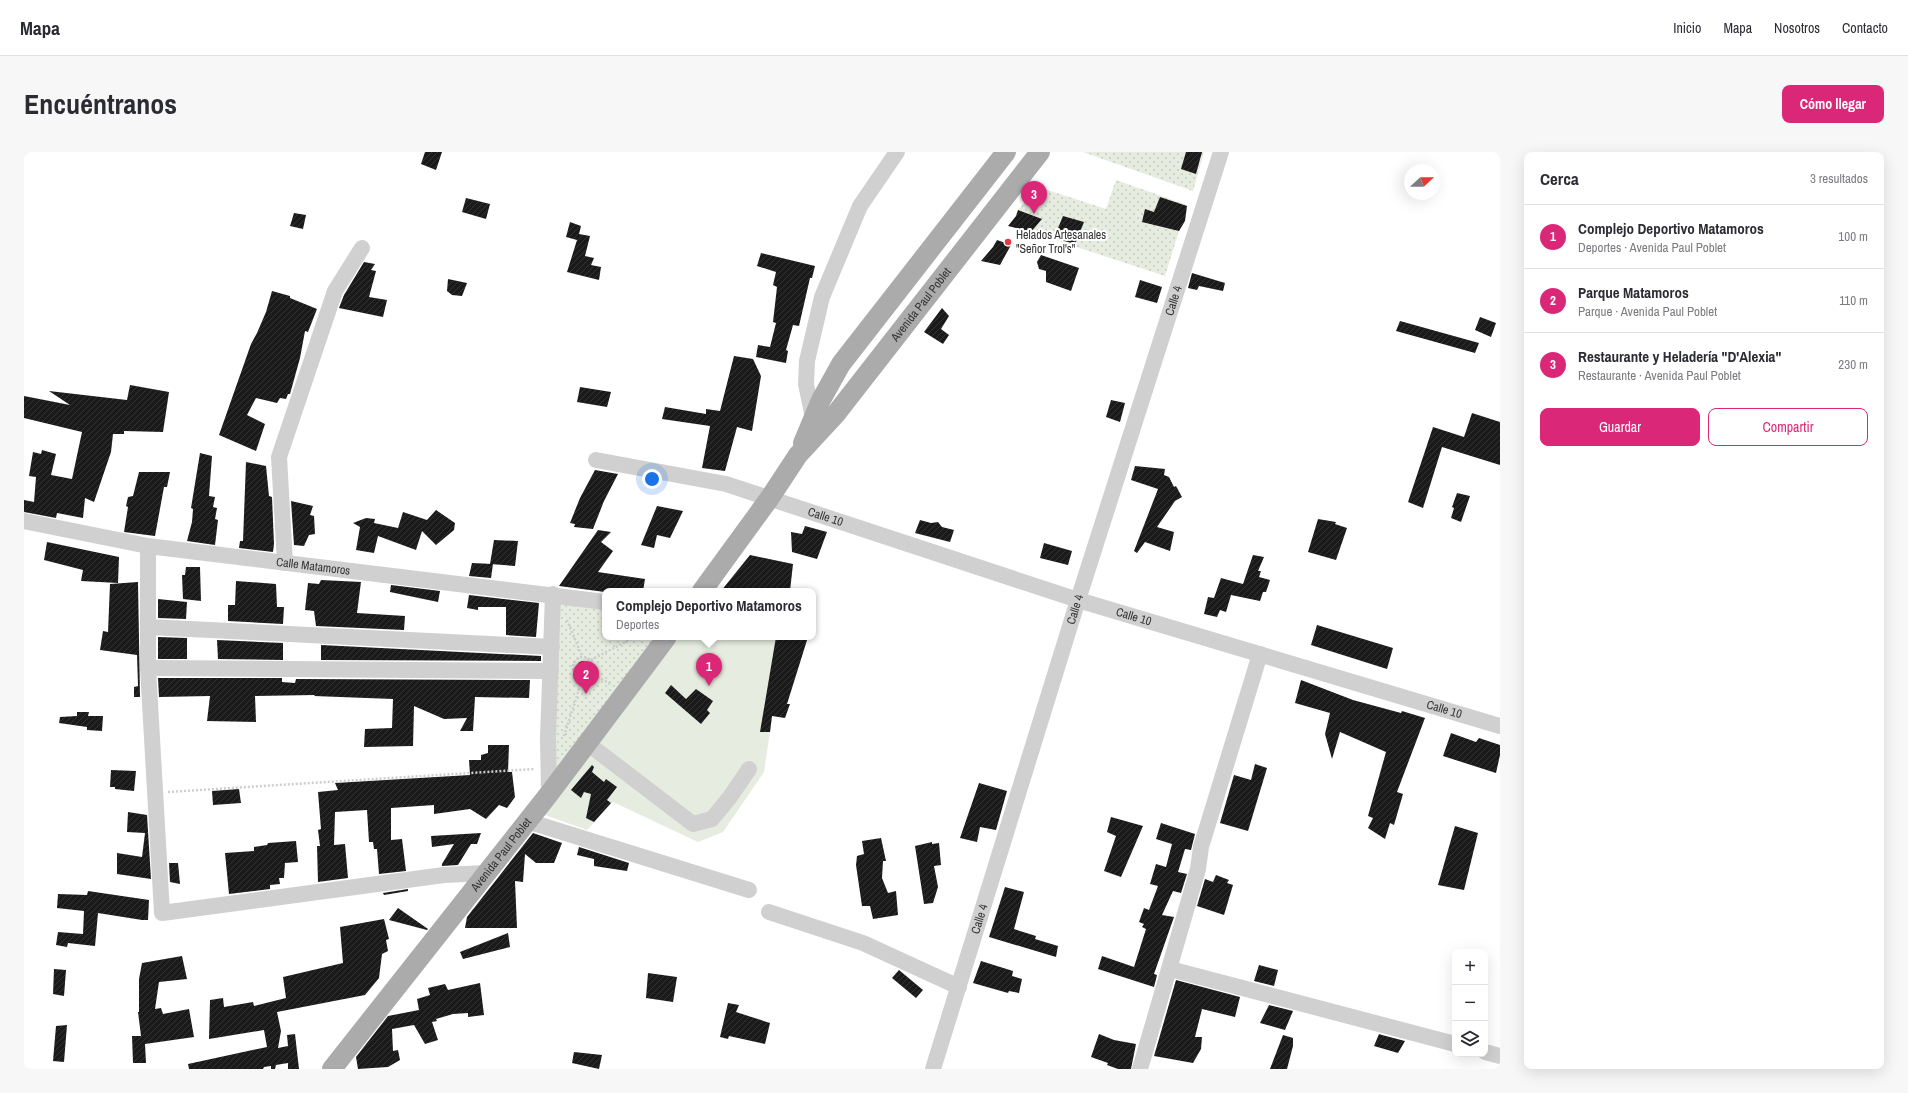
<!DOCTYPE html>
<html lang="es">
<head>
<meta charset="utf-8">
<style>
  :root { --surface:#fff; --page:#f7f7f7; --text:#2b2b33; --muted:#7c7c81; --line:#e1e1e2; --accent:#db2777 }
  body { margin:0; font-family:"Archivo Narrow",sans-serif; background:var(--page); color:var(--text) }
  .controls { position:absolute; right:12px; bottom:12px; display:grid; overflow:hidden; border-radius:8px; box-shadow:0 4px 16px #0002 }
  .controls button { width:36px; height:36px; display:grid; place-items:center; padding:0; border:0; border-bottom:1px solid var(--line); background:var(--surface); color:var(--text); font:20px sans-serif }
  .compass { position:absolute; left:1380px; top:12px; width:36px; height:36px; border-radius:50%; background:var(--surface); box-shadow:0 4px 16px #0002; rotate:69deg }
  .you { position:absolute; left:628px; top:327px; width:14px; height:14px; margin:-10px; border:3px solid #fff; border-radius:50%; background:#1a73e8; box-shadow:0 0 0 6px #1a73e833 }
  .badge { display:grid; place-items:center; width:26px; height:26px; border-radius:50%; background:var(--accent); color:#fff; font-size:13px; font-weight:700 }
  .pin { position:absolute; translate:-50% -33px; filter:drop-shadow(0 1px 2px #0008) }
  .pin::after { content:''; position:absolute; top:21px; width:14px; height:12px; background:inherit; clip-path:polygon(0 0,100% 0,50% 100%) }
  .popup { position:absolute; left:578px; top:436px; width:214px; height:52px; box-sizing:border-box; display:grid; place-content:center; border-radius:8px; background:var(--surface); filter:drop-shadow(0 1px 3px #0005); font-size:13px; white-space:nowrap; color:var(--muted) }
  .popup b { font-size:15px; color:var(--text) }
  .popup::after { content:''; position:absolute; left:50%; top:100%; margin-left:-8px; border:8px solid transparent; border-top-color:var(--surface) }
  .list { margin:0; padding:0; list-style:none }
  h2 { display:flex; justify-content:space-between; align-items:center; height:52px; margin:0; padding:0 16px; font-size:17px }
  h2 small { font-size:13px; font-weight:400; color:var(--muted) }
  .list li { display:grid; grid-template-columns:26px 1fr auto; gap:12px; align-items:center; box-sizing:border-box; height:64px; padding:0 16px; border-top:1px solid var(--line) }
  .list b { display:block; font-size:15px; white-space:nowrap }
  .list p { margin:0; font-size:13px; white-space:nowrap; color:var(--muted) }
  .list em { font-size:13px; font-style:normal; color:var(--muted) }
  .actions { display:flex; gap:8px; padding:12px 16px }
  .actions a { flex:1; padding:9px 0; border:1px solid var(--accent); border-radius:8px; text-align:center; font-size:14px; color:var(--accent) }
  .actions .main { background:var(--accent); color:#fff }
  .icon { flex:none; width:22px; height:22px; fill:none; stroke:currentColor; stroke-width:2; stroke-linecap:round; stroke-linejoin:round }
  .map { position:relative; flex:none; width:1476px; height:917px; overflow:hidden; border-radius:8px }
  header { display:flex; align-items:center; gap:24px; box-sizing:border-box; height:56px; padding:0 20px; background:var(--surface); border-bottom:1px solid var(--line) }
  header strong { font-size:19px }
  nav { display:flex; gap:22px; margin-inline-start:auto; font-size:14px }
  .intro { display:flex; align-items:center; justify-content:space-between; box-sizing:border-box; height:96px; padding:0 24px }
  h1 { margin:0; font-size:28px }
  .button { padding:10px 18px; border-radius:8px; background:var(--accent); color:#fff; font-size:14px; font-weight:700 }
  main { display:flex; gap:24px; padding:0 24px }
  aside { flex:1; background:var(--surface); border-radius:8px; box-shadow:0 4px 16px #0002 }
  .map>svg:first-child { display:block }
  .park { fill:url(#park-dots) }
  .garden { fill:#e6ecdf }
  .building { fill:url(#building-hatch) }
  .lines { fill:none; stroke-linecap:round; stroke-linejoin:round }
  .path { stroke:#cdcdcd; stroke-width:2.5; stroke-dasharray:2 2; stroke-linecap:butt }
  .minor { stroke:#d0d0d0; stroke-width:16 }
  .major { stroke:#ababab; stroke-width:20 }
  .poi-dot { fill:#e63946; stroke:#fff; stroke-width:1.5 }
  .labels { text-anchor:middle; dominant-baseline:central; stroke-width:4; stroke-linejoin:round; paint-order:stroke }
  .poi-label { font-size:12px; fill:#333; stroke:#fff; text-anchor:start }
  .street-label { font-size:12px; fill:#333; stroke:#fff }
</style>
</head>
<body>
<header>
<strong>Mapa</strong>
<nav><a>Inicio</a><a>Mapa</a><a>Nosotros</a><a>Contacto</a></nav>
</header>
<div class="intro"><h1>Encuéntranos</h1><a class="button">Cómo llegar</a></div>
<main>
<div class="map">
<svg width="1476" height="917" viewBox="0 0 1476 917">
  <defs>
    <pattern id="park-dots" width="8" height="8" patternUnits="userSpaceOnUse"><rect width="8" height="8" fill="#e6ecdf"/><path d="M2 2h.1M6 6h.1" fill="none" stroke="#c6cbc0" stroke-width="1.8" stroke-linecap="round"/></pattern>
    <pattern id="building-hatch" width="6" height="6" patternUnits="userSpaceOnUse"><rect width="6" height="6" fill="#1a1a1a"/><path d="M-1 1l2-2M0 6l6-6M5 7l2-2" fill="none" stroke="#333"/></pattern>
  </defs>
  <rect width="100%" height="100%" fill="#fff"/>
  <g class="park">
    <path d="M1059,0H1180L1169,39Z"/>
    <path d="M1092,28L1163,53L1141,124L1007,80L1018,67L994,58L1014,35L1082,57Z"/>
    <path d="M535,445L581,453V485H637L532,620L527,619Z"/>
  </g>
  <path class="garden" d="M656,485H760L740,620L699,680L674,690L589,650L563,678L518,662Z"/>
  <g class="building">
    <path d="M401,0H418L412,18L397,12Z"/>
    <path d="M1162,0H1178L1172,22L1157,17Z"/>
    <path d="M1136,45L1163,54L1161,69L1155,79L1118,70L1121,57L1130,60Z"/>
    <path d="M442,46L466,52L462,67L438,60Z"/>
    <path d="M994,58L1018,67L1007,80L984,74L992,64Z"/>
    <path d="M270,61L282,63L279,77L266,74Z"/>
    <path d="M1039,64L1060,70L1051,92L1030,86Z"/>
    <path d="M546,70L557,74L555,82L566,84L561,104L570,106L567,113L577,115L575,128L543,120L553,88L542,85Z"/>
    <path d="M973,88L987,93L976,113L957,109L969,95Z"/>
    <path d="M737,101L791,114L788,126H786L775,174L769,173L762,198L764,199L762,211L732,205L734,193L746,195L752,171L749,170L753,135L749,133L752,120L733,114Z"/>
    <path d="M1017,103L1055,116L1047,139L1022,130V119L1015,117L1013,110Z"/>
    <path d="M340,110L351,112L347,118L352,119L345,145L363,148L359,165L315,156L320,143Z"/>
    <path d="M1168,121L1201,131L1199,139L1175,134L1173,138L1164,136Z"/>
    <path d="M424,127L443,131L438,144L428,143L423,139Z"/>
    <path d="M1116,128L1138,135L1133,151L1111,145Z"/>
    <path d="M248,139L266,144V146L293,157L284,180L281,179L276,206L266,242H264L262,247L256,246L253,251L232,246L223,263L241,272L232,299L195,283L227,192L233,181L242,160Z"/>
    <path d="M918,156L925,164L917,177L925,183L919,192L900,180Z"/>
    <path d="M1456,165L1472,171L1467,185L1451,178Z"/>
    <path d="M1376,169L1419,181L1455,191L1451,201L1408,189L1372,179Z"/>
    <path d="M710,204L729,207L737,224L728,279L713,275L701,319L678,316L686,274L638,267L641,255L682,262V257L696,259Z"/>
    <path d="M106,233L145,240L139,280L100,279V282H89L87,300L70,350L61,346L59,366L33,361L32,366L0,360V348L10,350L12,325L5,324L9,300L17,302L18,298L32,302L27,323L48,327L58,280L0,266V244L46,253L25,239L103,248Z"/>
    <path d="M556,235L587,240L583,255L553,250Z"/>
    <path d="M1087,248L1101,251L1096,270L1082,265Z"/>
    <path d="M1448,261L1476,270V313L1418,295L1399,356L1384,350L1409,275L1440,285Z"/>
    <path d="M176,301L188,304L185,344L191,345L189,355L193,356L191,367L194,368L191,393L163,389L168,370L169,357L167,356Z"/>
    <path d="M222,310L242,314L245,344L248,345L250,392L249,400L215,396L216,389H219Z"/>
    <path d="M1111,314L1141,317L1140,323L1145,325L1150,335L1152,334L1158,345L1151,349L1133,375L1150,380L1146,399L1121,390L1113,401L1110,399L1134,337L1107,328Z"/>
    <path d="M571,318L594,322L580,349L569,377L550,375L551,372L546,371L556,346Z"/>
    <path d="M115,320H146L143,335H140L131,384L100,380L104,355L102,354L104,345L109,344Z"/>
    <path d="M1433,341L1446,344L1437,370L1427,366L1430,356L1428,355Z"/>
    <path d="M267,349L289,354L286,363L290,364L291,382L285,383L280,394L270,393Z"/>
    <path d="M633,354L659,359L646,386L633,383L630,396L617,393Z"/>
    <path d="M412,358L431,371L430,378L412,393L398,379L392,398L354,384L350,401L332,398L336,375L329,371L342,366L351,367L350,371L374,376L379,360L403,368Z"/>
    <path d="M1294,367L1312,370L1311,372L1323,376L1312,408L1284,400Z"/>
    <path d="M896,368L907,371L914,370L918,375L930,378L926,390L891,381Z"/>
    <path d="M781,374L803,380L793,407L768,400L767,380L778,382Z"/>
    <path d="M574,378L587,380L577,390L589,399L574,420L621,427L619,439H581V440L535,434Z"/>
    <path d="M470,388L494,389L491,414L466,412Z"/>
    <path d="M23,390L95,405L94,431L57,429L59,418L20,408Z"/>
    <path d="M1020,391L1048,399L1044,413L1016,406Z"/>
    <path d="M726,403L769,412L766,439H744L730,437V439H697Z"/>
    <path d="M1229,403L1240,405L1234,419H1237L1235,425L1246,428L1242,440H1239L1236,449L1207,443L1202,460L1196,458L1193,465L1180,462L1184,445L1190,446L1197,426L1219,432Z"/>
    <path d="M448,411L469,412L467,426L445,424Z"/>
    <path d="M162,415H176L177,449L159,447L158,423H161Z"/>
    <path d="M297,428L337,430L333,461L381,464L380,478L292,474L290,459L281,458L284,431L295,432Z"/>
    <path d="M212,429L252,432L253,455H260L259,472L204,469V453H211Z"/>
    <path d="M114,430L116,545H110V535L114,534L113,503L76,498L79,479L84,480L86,432Z"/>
    <path d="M367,433L416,439L414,450L366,440Z"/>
    <path d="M445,443L515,451L512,485L482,483V455H454V458L443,456Z"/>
    <path d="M134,447L163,450L162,467L134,466Z"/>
    <path d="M1293,473L1369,496L1363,517L1287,493Z"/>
    <path d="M134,485L163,486V507H134Z"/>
    <path d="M752,485H784L763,552H766L761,566L748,564L746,580H736Z"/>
    <path d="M193,488L259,491V508L194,507Z"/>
    <path d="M297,493L517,504V509L297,508Z"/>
    <circle cx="559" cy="515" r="6"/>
    <path d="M134,526H258V530L271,531L272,527L506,528L505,546L451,545L449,579H436L443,566L420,567L390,554L389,594L340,595L341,577L368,576L369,547L290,544L291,543L231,544L232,570L183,569L186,544L135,545Z"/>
    <path d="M1277,528L1329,548L1377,561L1378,559L1401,566L1373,640L1379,642L1370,673L1366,671L1361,687L1344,676L1349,666L1344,664L1362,600L1316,580L1308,607L1301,582L1306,561L1271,551Z"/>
    <path d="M647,533L662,547L672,537L689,549L683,558L686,561L677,572L641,541Z"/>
    <path d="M53,560H65L64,564H79L78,579L63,578V575L35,571L36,565L53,564Z"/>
    <path d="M1427,581L1452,590L1455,586L1476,593V603L1472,621L1419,604Z"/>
    <path d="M464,593H485L484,620H488L491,645L483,656L475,653L462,667L446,657L410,662V653L367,656V688L378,687L382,719L355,722L353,697H350L349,690H345L343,658L311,660L310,693L321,692L324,726L294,730L293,694H296L294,678L297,677L294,640L314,638L311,631L446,623L445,608H457V603L464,601Z"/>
    <path d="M1231,612L1243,616L1224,679L1196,671L1210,623L1227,628Z"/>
    <path d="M568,613L570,615L568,620L580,630L582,627L593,635L583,648L587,651L570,670L562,666L567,642L560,640L557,646L547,638Z"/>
    <path d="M87,618L112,619L110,639L91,637V635H86Z"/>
    <path d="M955,631L983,639L972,678L956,675L953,690L936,686Z"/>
    <path d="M215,637L217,651L189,653L188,639Z"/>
    <path d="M104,660L123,663L127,727L93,722V701L118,705L121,681L103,680Z"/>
    <path d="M1087,665L1119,674L1097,725L1080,719L1092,684L1083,680Z"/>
    <path d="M1137,671L1171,682L1167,698L1161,697L1154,720L1163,722L1157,741L1149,739L1138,763L1150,765L1130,822L1133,823L1130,835L1074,817L1078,804L1110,815L1122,777L1118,775L1120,772L1115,770L1120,756L1125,758L1134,734L1126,732L1132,712L1142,715L1148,692L1132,687Z"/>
    <path d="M1431,674L1454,681L1440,738L1414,733Z"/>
    <path d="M457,681L453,692H447L434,713L418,714V712L430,692L408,695L407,684Z"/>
    <path d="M509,681L538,691L530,711H512L501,702L499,730L491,729L493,776H441L443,765Z"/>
    <path d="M857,686L862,709H859L858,726L864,741L872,739L874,763L849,767L846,754H838L832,713L833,704L840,702L838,689Z"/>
    <path d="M272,689L274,710L261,711L260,726H255L256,732L246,733V737L205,742L201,701L230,699V695L243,693L244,691Z"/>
    <path d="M908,690V692L915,691L917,713L910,714L914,735L909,751L900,752L891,694Z"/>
    <path d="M555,695L605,711L603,719L570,714V707L553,703Z"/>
    <path d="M145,711H154L156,732L146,730Z"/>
    <path d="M1192,723L1205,728L1203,731L1209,733L1200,763L1173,754L1181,727L1189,730Z"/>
    <path d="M981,735L1000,740L990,777L1012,784L1011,787L1034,794L1032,805L965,785Z"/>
    <path d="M384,737V739L360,743L359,741Z"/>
    <path d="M64,739L125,748L124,768H118L74,761L71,794L44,791L43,795L32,793L34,780L59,782L60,759L33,756L34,742L63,743Z"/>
    <path d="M374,756L404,777L403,778L365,768Z"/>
    <path d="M360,767L365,787L362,788L364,799L358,802L355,826L341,843L253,860L257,879L254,896L264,894L263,883L271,882L275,917H264V911L252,913L251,917H247V914L240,915L239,917H165L164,912L243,895L240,878L185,887L186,848L199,846L200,855L229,850L230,854L262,846L259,825L319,811L316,775Z"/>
    <path d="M484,781L486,795L439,807L436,800Z"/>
    <path d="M158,804L163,827L135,830L131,857L137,856L139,862L165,857L170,885L121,892L122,911H109L108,884H117L114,860H115V827L118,811Z"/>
    <path d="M957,809L989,819L988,824L998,827L995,841L985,839L984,841L949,831Z"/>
    <path d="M1235,813L1254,818L1250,834L1230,829Z"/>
    <path d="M30,817L42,818L40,844L29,842Z"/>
    <path d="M875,818L899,838L892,846L868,826Z"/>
    <path d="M624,821L653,825L649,850L622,846Z"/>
    <path d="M1152,828L1216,845L1211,865L1178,857L1171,885H1178L1177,897L1169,911L1130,904Z"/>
    <path d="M456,831L460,863L444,865V861L429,862L412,867L413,869L408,870L414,888L401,892L390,873L368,877L369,899L374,898L376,908L364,915L334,917L332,905L364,864L395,858L393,847L406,843L404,836L421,832L424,838Z"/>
    <path d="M704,851L715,853L712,860L746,871L741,892L705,884L704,887L696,885Z"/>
    <path d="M1245,853L1269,859L1261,878L1236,871Z"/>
    <path d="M43,873L40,910L29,909L32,874Z"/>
    <path d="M1075,882L1090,888L1112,892L1107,917H1094L1083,913L1084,911L1067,905Z"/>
    <path d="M1355,882L1358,883L1381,889L1374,901L1350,894Z"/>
    <path d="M1259,883L1269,886V894L1263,917H1246Z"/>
    <path d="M550,900L578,903L575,917L548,911Z"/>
  </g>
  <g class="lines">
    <g class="path">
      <path d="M543,468L558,504"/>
      <circle cx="559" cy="515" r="10"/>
      <path d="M567,508L611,485"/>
      <path d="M567,521L588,533"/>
      <path d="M540,584L559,525"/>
      <path d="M144,640L511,617"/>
    </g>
    <g class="minor">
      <path d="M789,266L782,232L783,209L798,145L836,54L873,0"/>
      <path id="s1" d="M572,308L702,332L1054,448L1476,574"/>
      <path id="s2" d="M0,369L124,394L581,450"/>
      <path d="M124,394V516L138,761L420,723L462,721"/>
      <path d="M261,411L255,305L311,139L338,96"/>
      <path d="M125,475L528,495"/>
      <path d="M124,516L527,519"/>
      <path d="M563,591L669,672L688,667L706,645L725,617"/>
      <path d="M525,642L524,586L529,442"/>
      <path d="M503,669L725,738"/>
      <path d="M745,760L839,791L935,835"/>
      <path d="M1146,817L1431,892"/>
      <path d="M1461,900L1476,904"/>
      <path id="s3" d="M909,917L1054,448L1197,0"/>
      <path d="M1116,917L1174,717L1177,695L1236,502"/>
    </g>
    <g class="major">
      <path d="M779,291L797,248L817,212L982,0"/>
      <path id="s4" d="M678,439L745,347L774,303L811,263L1016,0"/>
      <path id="s5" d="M308,917L525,642L643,485"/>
    </g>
  </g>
  <circle class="poi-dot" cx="984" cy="90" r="4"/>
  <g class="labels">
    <g class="poi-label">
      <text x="992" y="83">Helados Artesanales<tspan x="992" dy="14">"Señor Trol's"</tspan></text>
    </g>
    <g class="street-label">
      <text stroke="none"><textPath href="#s3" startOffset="805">Calle 4</textPath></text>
      <text stroke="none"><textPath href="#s4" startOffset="361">Avenida Paul Poblet</textPath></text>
      <text stroke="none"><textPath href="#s1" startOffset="237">Calle 10</textPath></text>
      <text stroke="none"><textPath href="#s2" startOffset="293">Calle Matamoros</textPath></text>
      <text stroke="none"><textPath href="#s3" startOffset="481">Calle 4</textPath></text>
      <text stroke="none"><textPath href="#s1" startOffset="561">Calle 10</textPath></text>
      <text stroke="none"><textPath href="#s1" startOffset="885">Calle 10</textPath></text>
      <text stroke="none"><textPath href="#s5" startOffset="273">Avenida Paul Poblet</textPath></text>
      <text stroke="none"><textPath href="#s3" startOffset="157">Calle 4</textPath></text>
    </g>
  </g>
</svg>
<div class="controls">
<button>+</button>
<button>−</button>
<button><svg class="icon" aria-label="layers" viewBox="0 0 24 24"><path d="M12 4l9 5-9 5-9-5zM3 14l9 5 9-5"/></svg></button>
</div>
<svg class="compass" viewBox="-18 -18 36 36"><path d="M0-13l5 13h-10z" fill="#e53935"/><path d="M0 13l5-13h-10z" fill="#7c7c81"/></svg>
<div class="you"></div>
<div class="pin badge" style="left:685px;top:534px">1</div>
<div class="popup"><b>Complejo Deportivo Matamoros</b>Deportes</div>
<div class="pin badge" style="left:562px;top:542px">2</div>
<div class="pin badge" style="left:1010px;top:62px">3</div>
</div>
<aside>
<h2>Cerca<small>3 resultados</small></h2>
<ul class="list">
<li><span class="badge">1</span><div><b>Complejo Deportivo Matamoros</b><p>Deportes · Avenida Paul Poblet</p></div><em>100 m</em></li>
<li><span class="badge">2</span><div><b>Parque Matamoros</b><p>Parque · Avenida Paul Poblet</p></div><em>110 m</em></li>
<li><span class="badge">3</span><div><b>Restaurante y Heladería &quot;D'Alexia&quot;</b><p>Restaurante · Avenida Paul Poblet</p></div><em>230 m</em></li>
</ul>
<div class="actions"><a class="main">Guardar</a><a>Compartir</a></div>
</aside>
</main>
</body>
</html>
